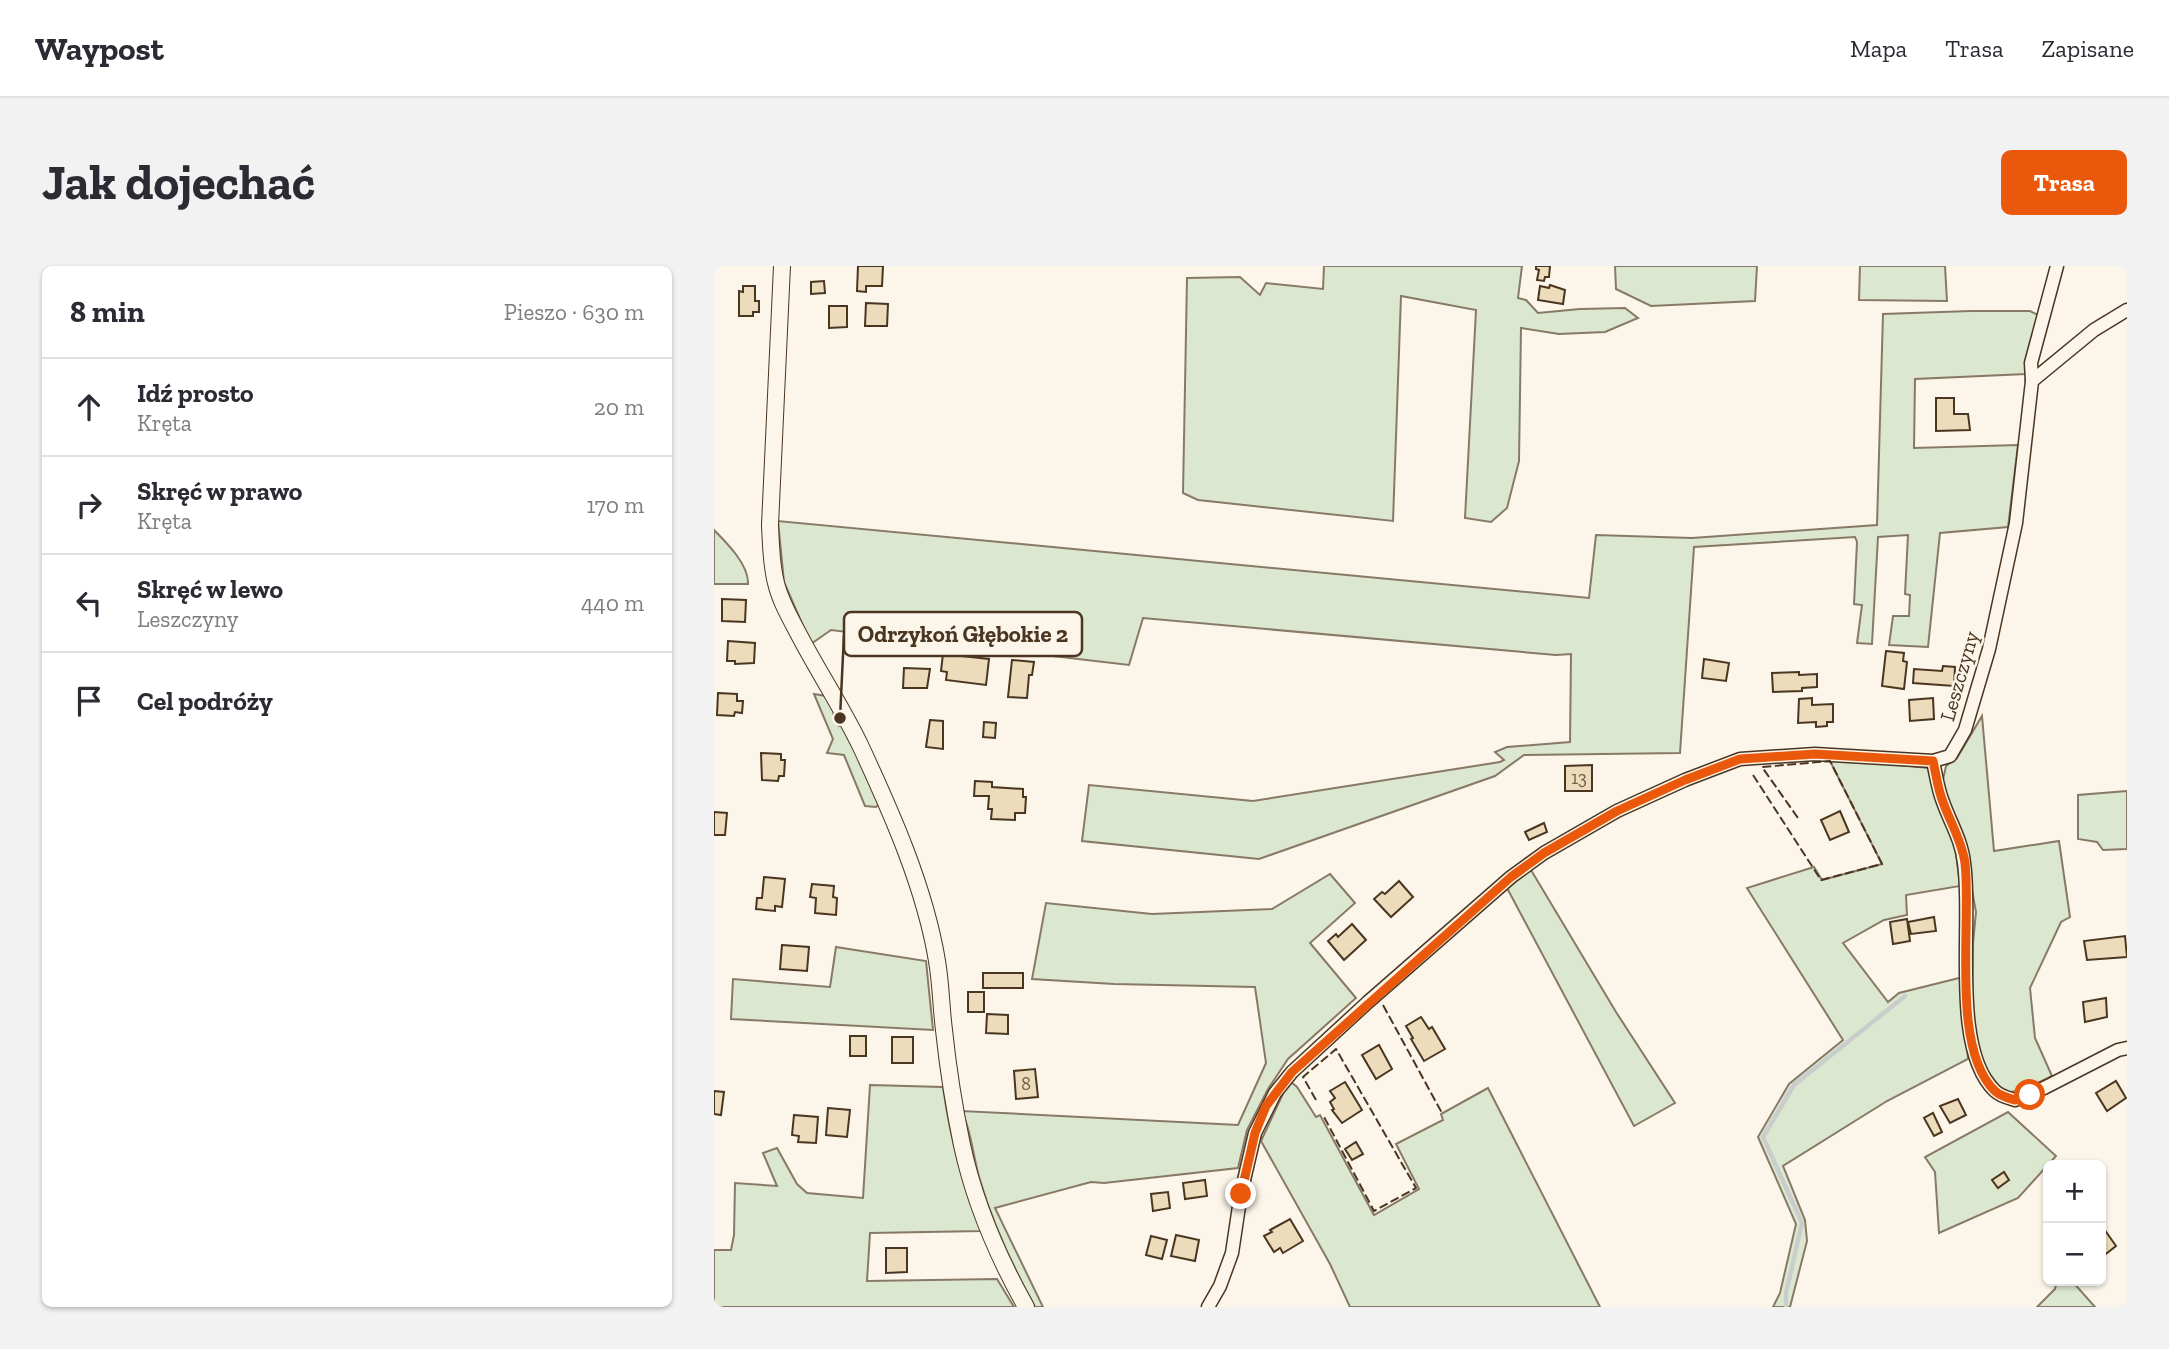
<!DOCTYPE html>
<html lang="pl">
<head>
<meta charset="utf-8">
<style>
  :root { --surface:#fff; --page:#f2f2f3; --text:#2b2b33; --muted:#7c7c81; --line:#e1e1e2; --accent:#ea580c }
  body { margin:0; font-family:"Zilla Slab",serif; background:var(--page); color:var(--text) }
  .controls { position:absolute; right:21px; bottom:21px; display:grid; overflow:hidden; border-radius:10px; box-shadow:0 2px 5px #0004 }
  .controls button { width:63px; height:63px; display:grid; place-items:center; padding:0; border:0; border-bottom:2px solid var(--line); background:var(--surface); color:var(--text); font:35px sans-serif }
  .stop { position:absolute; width:21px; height:21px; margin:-16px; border:5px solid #ea580c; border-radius:50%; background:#fff }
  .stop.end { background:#ea580c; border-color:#fff; box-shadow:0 2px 7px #0008 }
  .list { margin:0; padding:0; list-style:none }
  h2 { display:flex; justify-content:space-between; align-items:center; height:91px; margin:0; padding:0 28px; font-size:30px }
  h2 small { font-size:23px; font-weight:400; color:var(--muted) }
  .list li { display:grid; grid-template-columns:46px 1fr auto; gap:21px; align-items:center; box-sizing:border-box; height:98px; padding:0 28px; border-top:2px solid var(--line) }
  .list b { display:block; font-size:26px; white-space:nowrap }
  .list p { margin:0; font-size:23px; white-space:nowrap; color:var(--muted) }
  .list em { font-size:23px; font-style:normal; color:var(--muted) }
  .icon { flex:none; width:38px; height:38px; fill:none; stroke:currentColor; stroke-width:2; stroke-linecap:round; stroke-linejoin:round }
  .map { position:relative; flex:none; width:1413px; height:1041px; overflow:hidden; border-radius:10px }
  header { display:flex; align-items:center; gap:42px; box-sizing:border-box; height:98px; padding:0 35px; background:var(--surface); border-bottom:2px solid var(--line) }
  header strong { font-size:33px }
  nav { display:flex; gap:38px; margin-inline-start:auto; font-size:24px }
  .intro { display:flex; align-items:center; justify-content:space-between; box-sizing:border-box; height:168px; padding:0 42px }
  h1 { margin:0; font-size:49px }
  .button { padding:18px 32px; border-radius:10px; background:var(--accent); color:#fff; font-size:24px; font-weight:700 }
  main { display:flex; gap:42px; padding:0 42px }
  aside { flex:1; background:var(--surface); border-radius:10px; box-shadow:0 2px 5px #0004 }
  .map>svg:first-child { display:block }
  .green { fill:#dce7d0; stroke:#887966; stroke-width:2 }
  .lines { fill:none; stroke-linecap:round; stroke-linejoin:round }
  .stream { stroke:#c9cecd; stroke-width:4.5 }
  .building { fill:#ecdcbc; stroke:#4a3520; stroke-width:2 }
  .minor-casing { stroke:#4a3520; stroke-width:15 }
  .tertiary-casing { stroke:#4a3520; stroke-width:18 }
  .minor { stroke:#fbf6e9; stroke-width:12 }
  .tertiary { stroke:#fbf6e9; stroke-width:16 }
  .fence { stroke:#4a3520; stroke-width:2; stroke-dasharray:9 3.5; stroke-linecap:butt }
  .route { stroke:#ea580c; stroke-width:9 }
  .labels { text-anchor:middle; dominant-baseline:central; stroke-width:5; stroke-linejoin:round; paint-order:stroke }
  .number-label { font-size:18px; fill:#725f47 }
  .street-label { font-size:21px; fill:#4a3520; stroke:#fbf6e9 }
  .leader { fill:none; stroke:#4a3520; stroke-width:2.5 }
  .callout-dot { fill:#4a3520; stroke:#fbf6e9; stroke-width:2.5 }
  .callout { fill:#fbf6e9; stroke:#4a3520; stroke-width:2.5 }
  .callout-label { font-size:23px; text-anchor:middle; font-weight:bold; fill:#4a3520 }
</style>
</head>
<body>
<header>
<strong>Waypost</strong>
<nav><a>Mapa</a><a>Trasa</a><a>Zapisane</a></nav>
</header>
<div class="intro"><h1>Jak dojechać</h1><a class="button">Trasa</a></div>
<main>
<aside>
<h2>8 min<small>Pieszo · 630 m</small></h2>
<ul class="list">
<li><svg class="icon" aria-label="ahead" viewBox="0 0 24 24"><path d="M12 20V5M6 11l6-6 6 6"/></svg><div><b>Idź prosto</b><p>Kręta</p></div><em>20 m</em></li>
<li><svg class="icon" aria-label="right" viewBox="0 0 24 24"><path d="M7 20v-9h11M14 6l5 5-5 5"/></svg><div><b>Skręć w prawo</b><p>Kręta</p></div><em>170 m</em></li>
<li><svg class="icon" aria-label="left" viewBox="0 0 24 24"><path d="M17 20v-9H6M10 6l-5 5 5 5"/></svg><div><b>Skręć w lewo</b><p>Leszczyny</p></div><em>440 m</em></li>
<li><svg class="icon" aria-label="arrive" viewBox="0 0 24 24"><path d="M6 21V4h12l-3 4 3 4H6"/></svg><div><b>Cel podróży</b></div></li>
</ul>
</aside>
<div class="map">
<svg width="1413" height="1041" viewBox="0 0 1413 1041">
  <rect width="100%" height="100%" fill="#fbf6e9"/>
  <g class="green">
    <path d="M610,0H808L804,32L812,34L824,47L866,43L911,42L924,52L891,66L845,68L807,62L805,195L793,242L777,256L751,252L762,44L687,30L679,255L484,234L469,227L473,12L526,11L546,29L552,17L609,23Z"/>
    <path d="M901,0H1043L1041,35L937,40L902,23Z"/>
    <path d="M1146,0H1231L1233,35L1145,34Z"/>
    <path d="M1257,45H1316L1324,49L1312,108L1201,113L1200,182L1304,179L1294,261L1226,267L1214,381L1175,379L1179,350H1195L1196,329L1191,328L1194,269L1164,271L1158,378L1143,377L1148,339L1140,338L1143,276L1141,271L980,281L966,487L810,489L781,510L545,593L368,575L375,519L539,535L786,496L790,494L781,486L793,481L856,476L857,388L842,389L429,352L415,399L117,364L97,378L70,316L64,255L875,332L882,269L978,272L1163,259L1169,48Z"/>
    <path d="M0,264C13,277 35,299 34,318H0Z"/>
    <path d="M100,428L112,430L122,446L119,448L125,460L129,459L165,538L162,541L151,540L130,489L113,487L119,473Z"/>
    <path d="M1268,450L1280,585L1345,575L1356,651L1347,656L1316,722L1321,772L1338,810L1307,825L1295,826L1285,820L1269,799L1262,778L1258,732L1259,677L1262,646L1255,608L1228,518L1232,500L1243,492Z"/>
    <path d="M1114,491L1214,502L1241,578L1246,620L1192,629L1193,649L1170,654L1129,677L1174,736L1185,727L1249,711L1254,793L1173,835L1069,900L1091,954L1093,975L1076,1041H1059L1066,1027L1082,958L1044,871L1075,818L1129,774L1033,622L1100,601L1108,614L1168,598Z"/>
    <path d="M1413,525V583L1389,584L1383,576L1364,573V529Z"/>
    <path d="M817,604L902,746L961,837L920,860L793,622Z"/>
    <path d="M616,608L641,637L596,677L642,732L574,793L554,823L533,864L524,902L390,917L377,916L281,942L329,1041H321C299,1001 279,958 266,914C259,891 258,868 248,845L524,859L552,797L541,721L400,718L318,713L332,637L438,648L558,643Z"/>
    <path d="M122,681L212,695L219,764L17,753L19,713L116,721Z"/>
    <path d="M577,816L583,821L602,851L606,849L660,949L705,923L682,878L729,854L727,848L774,822L886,1041H636L616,998L547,875L573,819Z"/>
    <path d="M156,819L229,821C236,870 248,920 268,965L156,967L153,1015L283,1013L300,1041H0V984H17L20,969L21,917L63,920L49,887L63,882L83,918L93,927L149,932Z"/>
    <path d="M1294,846L1342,890L1304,932L1225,967L1221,906L1211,891Z"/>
    <path d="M1343,1015H1358L1381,1041H1323L1341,1023Z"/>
  </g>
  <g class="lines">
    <path class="stream" d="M1072,1041V1027L1088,957L1049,871L1080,819L1191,730"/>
  </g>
  <g class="building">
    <path d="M144,0H169L168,20H152V26L143,25Z"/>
    <path d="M822,0H836L835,11H831L830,15L823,14L825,4L822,3Z"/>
    <path d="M110,15L111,27L97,28V16Z"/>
    <path d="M836,19L851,24L849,38L824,34L826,20L835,22Z"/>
    <path d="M29,20H41V35H45V46H39V50H25V25L29,26Z"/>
    <path d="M152,37L174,38L173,60H151Z"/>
    <path d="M115,40H133V61L115,62Z"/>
    <path d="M1222,132H1240V148H1254L1256,164L1222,165Z"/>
    <path d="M8,333L32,334L31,356L8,355Z"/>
    <path d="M14,375L41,377L40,397L21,398V395H13Z"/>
    <path d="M1172,385L1190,387L1189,395L1193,396L1190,423L1168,420Z"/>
    <path d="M229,388L275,393L272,419L232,414L233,406L227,405Z"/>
    <path d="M990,393L1015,397L1012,415L988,412Z"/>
    <path d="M298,394L320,396L318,409H315L313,432L294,431Z"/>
    <path d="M1229,400L1241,401L1240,420L1199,417L1200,403L1228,405Z"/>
    <path d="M190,402L216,403L213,422H189Z"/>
    <path d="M1085,406V409L1103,408V421L1088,422V425L1059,426L1058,407Z"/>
    <path d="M4,427L23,428V435H29L28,447L21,446L20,450L3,449Z"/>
    <path d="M1098,432V439L1119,438V456H1113V460L1102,461V456L1084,457L1085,433Z"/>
    <path d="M1219,432L1220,453L1196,455L1195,434Z"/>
    <path d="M216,454L229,455V483L212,481Z"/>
    <path d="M270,456L282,457L281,472L269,471Z"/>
    <path d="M47,487L67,488V494H71L70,510H65L64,515L48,514Z"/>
    <path d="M878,499V525H851V500Z"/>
    <path d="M261,515L278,516V521L309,523V531H312L311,547H301V554L277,553L278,543H274L275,530H260Z"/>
    <path d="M1126,545L1135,566L1116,574L1107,554Z"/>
    <path d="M0,546L13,547L11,569H0Z"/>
    <path d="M830,557L833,566L815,574L811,566Z"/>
    <path d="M50,611L71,613L68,641L61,640V645L42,643L43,632H48Z"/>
    <path d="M685,615L699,631L677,651L660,633L668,626L671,628Z"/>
    <path d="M98,618L120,620L119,631L123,632L122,649L101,647L102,632L96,631Z"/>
    <path d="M1220,651L1222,665L1197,668L1194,656Z"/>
    <path d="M1193,653L1196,675L1179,678L1176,656Z"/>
    <path d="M638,658L652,674L630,694L614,675L622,668L624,671Z"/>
    <path d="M1411,670L1413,691L1373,694L1370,675Z"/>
    <path d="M68,679L95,681L93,705L66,703Z"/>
    <rect x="269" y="707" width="40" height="15"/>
    <rect x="254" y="726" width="16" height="20"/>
    <path d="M1392,732L1393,751L1371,756L1369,736Z"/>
    <path d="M273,748L294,749V768L272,767Z"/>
    <path d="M707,751L715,763L718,761L731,783L710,795L697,773L699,772L692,760Z"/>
    <rect x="136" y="770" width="16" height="20"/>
    <rect x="178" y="771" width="21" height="26"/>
    <path d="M665,779L678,803L662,813L648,789Z"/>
    <path d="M321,803L324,831L302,833L300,805Z"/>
    <path d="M1402,815L1412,832L1393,845L1382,827Z"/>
    <path d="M631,816L648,844L628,857L618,844L620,843L616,836L621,832L616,825Z"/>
    <path d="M0,825L10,826L7,849L0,848Z"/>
    <path d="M1244,833L1252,849L1236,857L1226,840Z"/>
    <path d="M114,842L136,844L133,871L112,869Z"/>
    <path d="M1219,847L1228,866L1220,870L1210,852Z"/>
    <path d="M80,849L104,851L102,877L84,876L85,870L78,869Z"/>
    <path d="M642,876L649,888L638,894L631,883Z"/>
    <path d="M1290,906L1295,914L1284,922L1278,914Z"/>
    <path d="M491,914L493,930L471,933L469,917Z"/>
    <path d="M454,926L456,942L439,945L437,928Z"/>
    <path d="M576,953L589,975L569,987L566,982L560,986L550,970L558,966L556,964Z"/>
    <path d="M1388,960L1402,980L1388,991L1387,989Z"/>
    <path d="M462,969L485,974L481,995L457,990Z"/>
    <path d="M437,970L453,974L448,993L432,989Z"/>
    <path d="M172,982H193V1006L172,1007Z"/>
  </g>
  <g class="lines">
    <g class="minor-casing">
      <g id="minor">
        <path d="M1318,115L1380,64L1413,44"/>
        <path d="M1219,495C1222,509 1224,524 1229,536C1236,556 1248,575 1250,597C1259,655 1236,783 1281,825C1286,830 1294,832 1301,834L1330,822L1404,784L1413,782"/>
        <path d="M494,1041L506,1020L518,987L527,927L541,867L561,827L578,806L654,736L797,611L830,587L903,545L971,514L1026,493L1101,488L1219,495L1236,490L1251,464L1275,383L1302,257L1318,115L1317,97L1343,0"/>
      </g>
    </g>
    <g class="tertiary-casing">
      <path id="tertiary" d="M68,0L56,259C57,278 57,298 62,317C66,334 75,350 83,365C103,404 128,441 147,481C178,548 211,622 223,695C227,718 227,741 230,764C234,802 240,841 248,879C260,935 284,991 312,1041"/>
    </g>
    <use href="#minor" class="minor"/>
    <use href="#tertiary" class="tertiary"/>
    <g class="fence">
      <path d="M1039,509L1107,614L1168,598L1116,495L1048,501L1084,552"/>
      <path d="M669,739L728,847"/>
      <path d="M602,834L589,811L622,783L702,922L660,945L609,849"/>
    </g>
  </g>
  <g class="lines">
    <path class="route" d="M527,928L541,867L552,840L578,806L797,611L830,587L903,545L971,514L1026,493L1101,488L1219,495C1222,508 1224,524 1229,536C1236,556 1248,575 1251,597C1258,655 1236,782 1281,825C1286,830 1294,832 1301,834L1316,829"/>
  </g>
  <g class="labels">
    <g class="number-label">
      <text x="865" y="512">13</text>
      <text x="312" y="818">8</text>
    </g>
    <g class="street-label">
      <text transform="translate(1245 410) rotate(-74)">Leszczyny</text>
    </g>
  </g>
  <path class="leader" d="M126 452L130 368"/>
  <circle class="callout-dot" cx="126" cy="452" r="7"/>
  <rect class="callout" x="130" y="346" width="238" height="44" rx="7"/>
  <g class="callout-label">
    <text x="249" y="376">Odrzykoń Głębokie 2</text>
  </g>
</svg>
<div class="controls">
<button>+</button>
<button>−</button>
</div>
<div class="stop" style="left:1316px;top:829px"></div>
<div class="stop end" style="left:527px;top:928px"></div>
</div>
</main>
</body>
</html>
